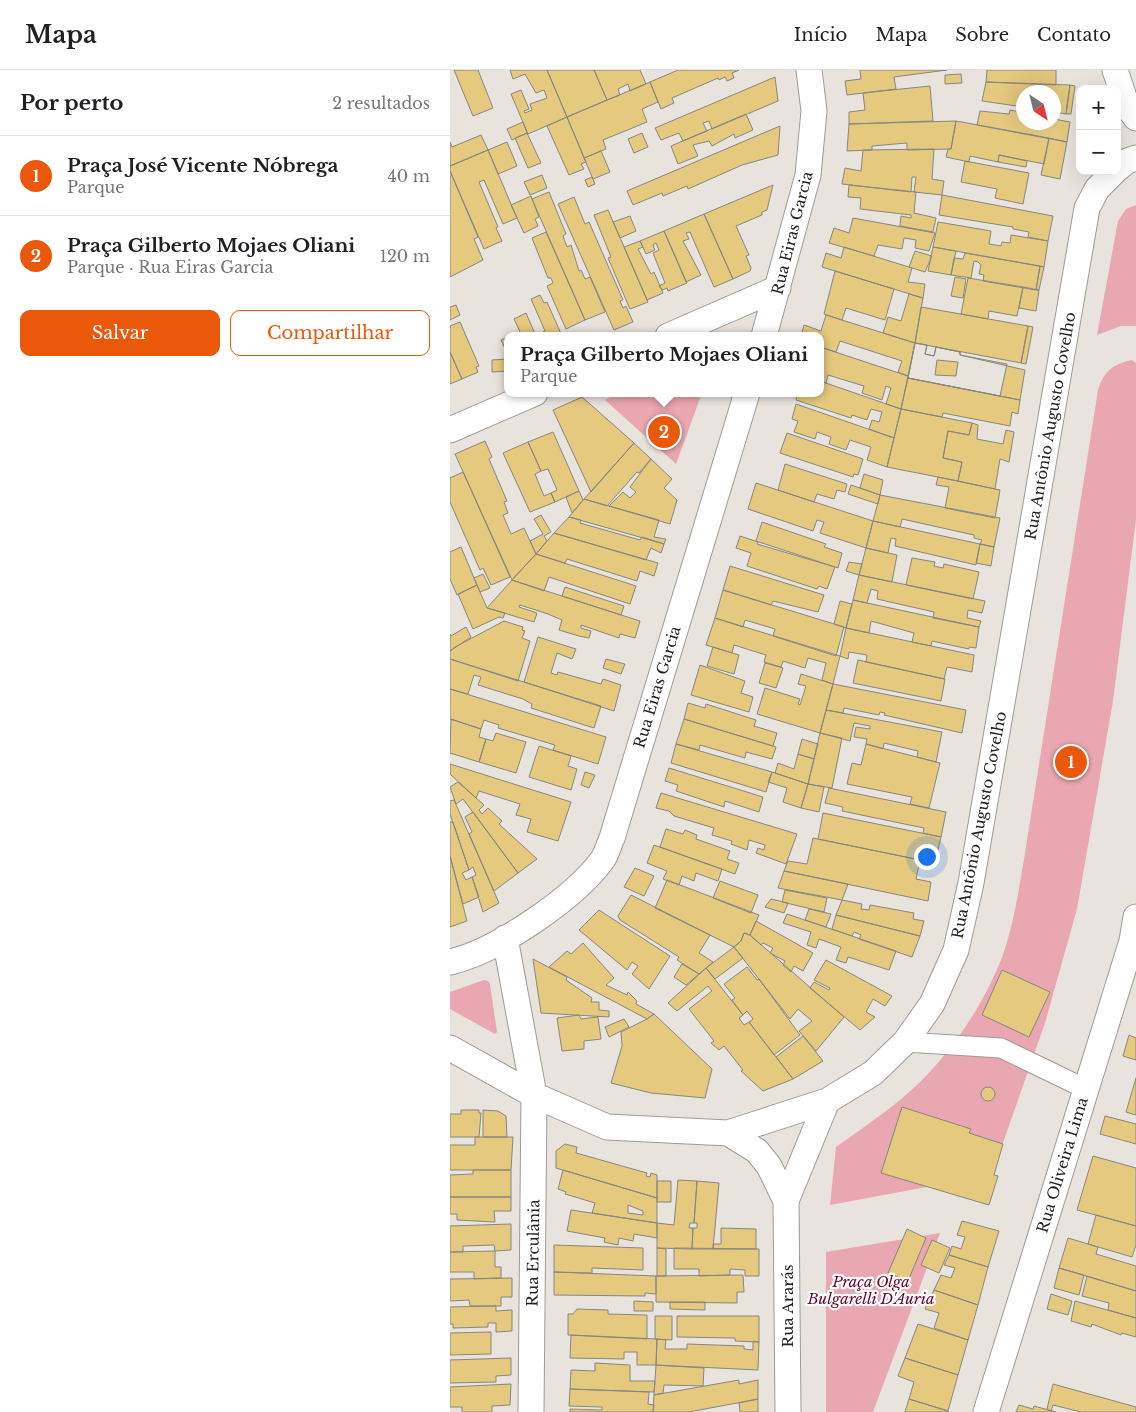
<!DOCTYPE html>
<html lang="pt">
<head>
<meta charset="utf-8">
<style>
  :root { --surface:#fff; --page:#f6f6f6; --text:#202124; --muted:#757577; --line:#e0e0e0; --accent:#ea580c }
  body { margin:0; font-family:"Libre Baskerville",serif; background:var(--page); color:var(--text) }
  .controls { position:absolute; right:15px; top:15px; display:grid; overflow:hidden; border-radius:10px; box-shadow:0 5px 20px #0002 }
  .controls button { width:45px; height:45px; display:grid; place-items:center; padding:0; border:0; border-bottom:1px solid var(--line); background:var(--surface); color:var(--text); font:25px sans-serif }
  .compass { position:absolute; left:566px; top:15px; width:45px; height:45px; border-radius:50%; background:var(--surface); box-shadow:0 5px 20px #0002; rotate:145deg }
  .you { position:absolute; left:476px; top:786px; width:18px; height:18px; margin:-12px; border:4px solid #fff; border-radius:50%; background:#1a73e8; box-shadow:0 0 0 8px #1a73e833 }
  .badge { display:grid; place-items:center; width:32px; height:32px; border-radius:50%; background:var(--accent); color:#fff; font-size:16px; font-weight:700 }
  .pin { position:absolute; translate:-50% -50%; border:2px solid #fff; box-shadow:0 1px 5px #0006 }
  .popup { position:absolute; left:54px; top:262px; width:320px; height:65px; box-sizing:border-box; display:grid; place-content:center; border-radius:10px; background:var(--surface); filter:drop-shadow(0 1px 4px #0005); font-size:16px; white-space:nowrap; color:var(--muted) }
  .popup b { font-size:19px; color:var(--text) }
  .popup::after { content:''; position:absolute; left:50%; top:100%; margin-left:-10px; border:10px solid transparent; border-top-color:var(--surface) }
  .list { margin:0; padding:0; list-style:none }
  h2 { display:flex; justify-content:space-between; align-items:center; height:65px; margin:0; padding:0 20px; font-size:21px }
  h2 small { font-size:16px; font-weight:400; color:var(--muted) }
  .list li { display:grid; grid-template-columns:32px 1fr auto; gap:15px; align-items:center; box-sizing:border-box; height:80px; padding:0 20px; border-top:1px solid var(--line) }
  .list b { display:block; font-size:19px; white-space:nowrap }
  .list p { margin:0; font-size:16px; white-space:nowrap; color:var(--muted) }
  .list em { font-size:16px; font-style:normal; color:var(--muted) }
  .actions { display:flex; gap:10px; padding:15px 20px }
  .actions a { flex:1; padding:11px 0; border:1px solid var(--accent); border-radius:10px; text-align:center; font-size:18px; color:var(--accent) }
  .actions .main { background:var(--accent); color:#fff }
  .map { position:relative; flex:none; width:686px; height:1342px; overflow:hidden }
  header { display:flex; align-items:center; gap:30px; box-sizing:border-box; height:70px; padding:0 25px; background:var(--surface); border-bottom:1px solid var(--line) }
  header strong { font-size:24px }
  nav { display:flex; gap:28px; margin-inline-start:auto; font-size:18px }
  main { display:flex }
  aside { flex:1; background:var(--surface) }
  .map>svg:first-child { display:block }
  .green { fill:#e9a7b1 }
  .building { fill:#e4c97e; stroke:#88867f; fill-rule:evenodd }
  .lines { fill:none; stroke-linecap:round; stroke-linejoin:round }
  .pedestrian-casing { stroke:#a09a95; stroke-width:21 }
  .minor-casing { stroke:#a09a95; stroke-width:27 }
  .pedestrian { stroke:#fff; stroke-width:19 }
  .minor { stroke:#fff; stroke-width:25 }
  .labels { text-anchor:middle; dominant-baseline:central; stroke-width:4.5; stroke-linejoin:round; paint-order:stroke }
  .street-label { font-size:15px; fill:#242120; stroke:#fff }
  .park-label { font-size:15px; font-style:italic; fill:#670328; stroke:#fff }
</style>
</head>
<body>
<header>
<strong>Mapa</strong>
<nav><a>Início</a><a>Mapa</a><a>Sobre</a><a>Contato</a></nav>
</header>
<main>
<aside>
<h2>Por perto<small>2 resultados</small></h2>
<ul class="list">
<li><span class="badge">1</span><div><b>Praça José Vicente Nóbrega</b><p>Parque</p></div><em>40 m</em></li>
<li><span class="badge">2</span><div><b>Praça Gilberto Mojaes Oliani</b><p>Parque · Rua Eiras Garcia</p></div><em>120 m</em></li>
</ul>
<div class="actions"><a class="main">Salvar</a><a>Compartilhar</a></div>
</aside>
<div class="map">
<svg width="686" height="1342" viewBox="0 0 686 1342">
  <rect width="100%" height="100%" fill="#e9e3dd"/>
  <path class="green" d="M 686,135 L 686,256 L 671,256 L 647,265 L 668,151 L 676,139 Z
    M 682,290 L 686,293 L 686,449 L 663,631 L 627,839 L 595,953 L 535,1124 L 493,1114 L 380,1135 L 386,1077 C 407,1062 429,1047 450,1030 C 494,994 530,942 551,890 C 564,856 569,818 575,783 L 648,320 C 654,301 663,294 682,290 Z
    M 169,323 L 252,323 L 226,394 L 155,330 Z
    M 34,910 L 38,911 L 40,914 L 47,962 L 45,964 L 0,939 L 0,922 Z
    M 490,1163 L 423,1342 L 376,1342 L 376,1182 Z"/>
  <path class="building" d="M 4,0 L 28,0 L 43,38 L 23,46 Z
    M 60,0 L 97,0 L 117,47 L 78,64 L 61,24 L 71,20 L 79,39 L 74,41 L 75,43 L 82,40 L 80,34 L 97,28 L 94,20 L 86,23 L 75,4 L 63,9 Z
    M 97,0 L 144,0 L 157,30 L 117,47 Z
    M 144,0 L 190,0 L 196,14 L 180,21 L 178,14 L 168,19 L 170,25 L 157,30 Z
    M 228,0 L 289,0 L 282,3 L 284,8 L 277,11 L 275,7 L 269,10 L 268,8 L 222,28 L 224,33 L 211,39 L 200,12 Z
    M 410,0 L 497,0 L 444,7 L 446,19 L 397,25 L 395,11 L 411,9 Z
    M 537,0 L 606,0 L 606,15 L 536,12 Z
    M 511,4 L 512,13 L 495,14 L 495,5 Z
    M 325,7 L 328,31 L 262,59 L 259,51 L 253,53 L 257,61 L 233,71 L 229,63 L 211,70 L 205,58 Z
    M 200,12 L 208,32 L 192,39 L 197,52 L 153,70 L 156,79 L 134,88 L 117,47 Z
    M 536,12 L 620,15 L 616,44 L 604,42 L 604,22 L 574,22 L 574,37 L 532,31 Z
    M 620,15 L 625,16 L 621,44 L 616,44 Z
    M 480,16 L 483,51 L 399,54 L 399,42 L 415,40 L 413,23 Z
    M 560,40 L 574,43 L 574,52 L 604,52 L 604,49 L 620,52 L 617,72 L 527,55 L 530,41 L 559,44 Z
    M 296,44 L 303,60 L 285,68 L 284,64 L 262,76 L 259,71 L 243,75 L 248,86 L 228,94 L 221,76 Z
    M 117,47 L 136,92 L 131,94 L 134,99 L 119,105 L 97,56 Z
    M 506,51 L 501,79 L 457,80 L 457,73 L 422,76 L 422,80 L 397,81 L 399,54 Z
    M 506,51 L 599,68 L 594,94 L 549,85 L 548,92 L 520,86 L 519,92 L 496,87 L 498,79 L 501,79 Z
    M 73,52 L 77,63 L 62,70 L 57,59 Z
    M 330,56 L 328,85 L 292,95 L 238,119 L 237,116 L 213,126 L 212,123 L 183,135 L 177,121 Z
    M 77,63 L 91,93 L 78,98 L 65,68 Z
    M 192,63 L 198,77 L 184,83 L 178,69 Z
    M 31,65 L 38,80 L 0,96 L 0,72 L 2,77 Z
    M 599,68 L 617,72 L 610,109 L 591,105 Z
    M 57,72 L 67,96 L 48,104 L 38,80 Z
    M 484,79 L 482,109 L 494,111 L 492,125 L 464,122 L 466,107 L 462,107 L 461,122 L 392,114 L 395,98 L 411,101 L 413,80 Z
    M 38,80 L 67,148 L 53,154 L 34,110 L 29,112 L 48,157 L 46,158 L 52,171 L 34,179 L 0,101 L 0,96 Z
    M 151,81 L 160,102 L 143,109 L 134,88 Z
    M 549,85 L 577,91 L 576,97 L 548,92 Z
    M 515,91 L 579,103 L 573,134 L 545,128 L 547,119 L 511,112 Z
    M 0,101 L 28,167 L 24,169 L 33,190 L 0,207 Z
    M 92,105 L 97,118 L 80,125 L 74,112 Z
    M 142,107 L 145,114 L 138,117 L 135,110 Z
    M 323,115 L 317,140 L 312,142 L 312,145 L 286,156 L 299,185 L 296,186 L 301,198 L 300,201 L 283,209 L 254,144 Z
    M 399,115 L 466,122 L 464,143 L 486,148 L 483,162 L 450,156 L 451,146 L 461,148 L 461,145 L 410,139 L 411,128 L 398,127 Z
    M 99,122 L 116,164 L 113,166 L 117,177 L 121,175 L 129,201 L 131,200 L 135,209 L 140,207 L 155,242 L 135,250 L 82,129 Z
    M 492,125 L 603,146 L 598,171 L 578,167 L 579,162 L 563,159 L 563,157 L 489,145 Z
    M 81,126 L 89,147 L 85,149 L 88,156 L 74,163 L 61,135 Z
    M 124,127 L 135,154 L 139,152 L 173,230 L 170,231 L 173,238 L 176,236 L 183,252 L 164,260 L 108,134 Z
    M 158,140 L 198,232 L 180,239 L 158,188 L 161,187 L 144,145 Z
    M 254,144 L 283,209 L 264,217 L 240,162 L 236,163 L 239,169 L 233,171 L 251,205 L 236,212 L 214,161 Z
    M 180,146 L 186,161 L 170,168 L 163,152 Z
    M 403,148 L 485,163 L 479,181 L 465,178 L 466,170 L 454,168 L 452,179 L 428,175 L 424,186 L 379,173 L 384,158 L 399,163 Z
    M 488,152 L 541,161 L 539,174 L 551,176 L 552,172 L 560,173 L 561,165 L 598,171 L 594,197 L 483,177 Z
    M 214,161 L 237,213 L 218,221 L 217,218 L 212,220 L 209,216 L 215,213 L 203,183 L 209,180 L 206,173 L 203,175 L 205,180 L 196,184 L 190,171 Z
    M 96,162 L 135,250 L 116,259 L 97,216 L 103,213 L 101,208 L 98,208 L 82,168 Z
    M 190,171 L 193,177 L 188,179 L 201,204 L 204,202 L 213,223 L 197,230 L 174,177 Z
    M 394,177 L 462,198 L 458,212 L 475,214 L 473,228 L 372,197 L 376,183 L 391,188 Z
    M 483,177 L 506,181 L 501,205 L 478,201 Z
    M 465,181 L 482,186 L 475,202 L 459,197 Z
    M 515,183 L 590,196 L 586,220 L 533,211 L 534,205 L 529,204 L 531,195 L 528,192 L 524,191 L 521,208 L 501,205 L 504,188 L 513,189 Z
    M 590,196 L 594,197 L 589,220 L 586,220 Z
    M 385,201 L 444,219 L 435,250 L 396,238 L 392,250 L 374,244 Z
    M 505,207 L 516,209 L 513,228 L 501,226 Z
    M 518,208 L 573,217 L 567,246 L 539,241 L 538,249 L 511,244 Z
    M 573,217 L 589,220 L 586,241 L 569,238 Z
    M 459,224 L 473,228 L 465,273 L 433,263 L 438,247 L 451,251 Z
    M 90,225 L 94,233 L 97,232 L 112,266 L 95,266 L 93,262 L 95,261 L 81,229 Z
    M 6,235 L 10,245 L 0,250 L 0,237 Z
    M 471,237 L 578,256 L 571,293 L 465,273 Z
    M 76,243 L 86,266 L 72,266 L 64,249 Z
    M 376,245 L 465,273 L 458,306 L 448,302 L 452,291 L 390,271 L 386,282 L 370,277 L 370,266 L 351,266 L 354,255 L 371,261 Z
    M 10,252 L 29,296 L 26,297 L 28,302 L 12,309 L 0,282 L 0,256 Z
    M 578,256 L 583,257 L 576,294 L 571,293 Z
    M 58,267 L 58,285 L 51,270 Z
    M 465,273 L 477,275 L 475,284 L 484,286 L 486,277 L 510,282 L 510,285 L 557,294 L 550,326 L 458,308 ZM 487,290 L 508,292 L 506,306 L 485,305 Z
    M 465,273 L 477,275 L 475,284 L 484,286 L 486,277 L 510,282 L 510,285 L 575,300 L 570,330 L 458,308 Z
    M 370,277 L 458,306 L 451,339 L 436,334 L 441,318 L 436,316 L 432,330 L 412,323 L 414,316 L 378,305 L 376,313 L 370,311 Z
    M 0,282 L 12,309 L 0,314 Z
    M 58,289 L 58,301 L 42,302 L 42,290 Z
    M 458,308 L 570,330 L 568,344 L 562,342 L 560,356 L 493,343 L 492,347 L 451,339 Z
    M 370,311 L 451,339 L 444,368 L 419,359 L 422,350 L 429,352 L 432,342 L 421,339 L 417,350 L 402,345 L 401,348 L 346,330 L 347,325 L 341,323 L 370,323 Z
    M 132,327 L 184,373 L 141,422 L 103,340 Z
    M 346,334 L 444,368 L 437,397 L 417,390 L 421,377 L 400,370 L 396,380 L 379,374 L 381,367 L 367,362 L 365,369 L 344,362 L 348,351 L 342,349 Z
    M 451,339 L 522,353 L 519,365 L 498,361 L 493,388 L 512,392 L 508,411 L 437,397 Z
    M 522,353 L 528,355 L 527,369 L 553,374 L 556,360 L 564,362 L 559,392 L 550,389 L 545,419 L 508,411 L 512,392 L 493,388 L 498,361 L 519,365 Z
    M 103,362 L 129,421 L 105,432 L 101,423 L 107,420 L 98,399 L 91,401 L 78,372 Z
    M 337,363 L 413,389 L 408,405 L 404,404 L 403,407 L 330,383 Z
    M 35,371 L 42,387 L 39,389 L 57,431 L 54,432 L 58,443 L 53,445 L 61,464 L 74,458 L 86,484 L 62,510 L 5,384 Z
    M 78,372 L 91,401 L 85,404 L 94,426 L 101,423 L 105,432 L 80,442 L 53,383 Z
    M 184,373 L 201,389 L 189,403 L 187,402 L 157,436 L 134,429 Z
    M 201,389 L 222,409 L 214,418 L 227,430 L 220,454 L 159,436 L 173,422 L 180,428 L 186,422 L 180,417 Z
    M 335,394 L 397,414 L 395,422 L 387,420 L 384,429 L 367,424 L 364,432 L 328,420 Z
    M 13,402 L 60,507 L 41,515 L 33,498 L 30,500 L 0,432 L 0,408 Z
    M 414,404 L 433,410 L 430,425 L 410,418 Z
    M 488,407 L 550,420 L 545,448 L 495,438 L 499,417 L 486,415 Z
    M 306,413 L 423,451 L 416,478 L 370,463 L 374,452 L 367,450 L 363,461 L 298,439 Z
    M 401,415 L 430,425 L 428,434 L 398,424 Z
    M 129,421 L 133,430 L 122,443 L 116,427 Z
    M 430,425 L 550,448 L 544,477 L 530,474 L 532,470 L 524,468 L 524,465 L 452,449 L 450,457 L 423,451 Z
    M 134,429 L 209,450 L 204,467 L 216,469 L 214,474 L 119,447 Z
    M 91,445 L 101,462 L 94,466 L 97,471 L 86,484 L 80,471 L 93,464 L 84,449 Z
    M 119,447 L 131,450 L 130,453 L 190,470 L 192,467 L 214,474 L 211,483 L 201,478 L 196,490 L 104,463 Z
    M 423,451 L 530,474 L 526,495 L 445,476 L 446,469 L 441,468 L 438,483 L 416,478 Z
    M 312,452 L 376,474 L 374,477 L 392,483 L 388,498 L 306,471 Z
    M 104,463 L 208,493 L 204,506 L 190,501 L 187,511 L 117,489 L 115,493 L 86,484 Z
    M 290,466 L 308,472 L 307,474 L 385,497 L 377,519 L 369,516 L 367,519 L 297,496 L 301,483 L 286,478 Z
    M 530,474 L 544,477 L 541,496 L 526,493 Z
    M 11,477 L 27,515 L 7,525 L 0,509 L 0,482 Z
    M 416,478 L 447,485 L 442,512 L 409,505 Z
    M 86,484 L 186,516 L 180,534 L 99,507 L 94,521 L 62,510 Z
    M 462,488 L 485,492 L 484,496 L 493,498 L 494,494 L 529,502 L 523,529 L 456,515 Z
    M 399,492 L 412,494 L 409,505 L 396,501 Z
    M 280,496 L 374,525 L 368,542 L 323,531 L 321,535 L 273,520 Z
    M 33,504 L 40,518 L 30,522 L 24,508 Z
    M 409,505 L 535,531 L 532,543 L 518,540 L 517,548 L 531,551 L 529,557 L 483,548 L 484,542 L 427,529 L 428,521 L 421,519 L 417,533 L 403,530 Z
    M 62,510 L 190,551 L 185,568 L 170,564 L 169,568 L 131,555 L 131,558 L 141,561 L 139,568 L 129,566 L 109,560 L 112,550 L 98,544 L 70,535 L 69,537 L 87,543 L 84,552 L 37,538 Z
    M 27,515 L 37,538 L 55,543 L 53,548 L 49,547 L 23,559 L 8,524 Z
    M 115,517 L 174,536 L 171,545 L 112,526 Z
    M 273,520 L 394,557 L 386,586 L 323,566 L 325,559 L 295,550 L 293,557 L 265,548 Z
    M 403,530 L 529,557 L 526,578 L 519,577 L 519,579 L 482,571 L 481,576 L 462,572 L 464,563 L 421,551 L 419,563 L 396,558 Z
    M 390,531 L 402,534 L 396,558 L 384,554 Z
    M 265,548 L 390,586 L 383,614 L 372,610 L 376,593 L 358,588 L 355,598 L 333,591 L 331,597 L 314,592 L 316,585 L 284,575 L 282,583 L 256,575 Z
    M 54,551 L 73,557 L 72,560 L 75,561 L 72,568 L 80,571 L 68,611 L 0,589 L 0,581 L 5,577 Z
    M 16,557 L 21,567 L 0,581 L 0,564 L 1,566 Z
    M 396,558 L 524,585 L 522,602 L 497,597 L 494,609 L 416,592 L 417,585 L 399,582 L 398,589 L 390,586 Z
    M 88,567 L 126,579 L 122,589 L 107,583 L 101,603 L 107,605 L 108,602 L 151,614 L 153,609 L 171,615 L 164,641 L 74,612 Z
    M 263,577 L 289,585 L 284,604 L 257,596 Z
    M 0,589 L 151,636 L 144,658 L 81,638 L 82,634 L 73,629 L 28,615 L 31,607 L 24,605 L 18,624 L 0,619 Z
    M 156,589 L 175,594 L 171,604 L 153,598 Z
    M 408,590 L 495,609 L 491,631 L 403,613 Z
    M 315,593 L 333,598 L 326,618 L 309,613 Z
    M 250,595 L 295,611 L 291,623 L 303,627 L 299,642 L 241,625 Z
    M 351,604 L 383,614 L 370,663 L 307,644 L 315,618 L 350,629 L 348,634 L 350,635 L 356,616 L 348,614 Z
    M 383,614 L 516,640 L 512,663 L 434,645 L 435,643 L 430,642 L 429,645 L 394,638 L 393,643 L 376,640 Z
    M 0,619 L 156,667 L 148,694 L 103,680 L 105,675 L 48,658 L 49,655 L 34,650 L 31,659 L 0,649 Z
    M 238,633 L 255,638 L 256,634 L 306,650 L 304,656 L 327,663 L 323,676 L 234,649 Z
    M 376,640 L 492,662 L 486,692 L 467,687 L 468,681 L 434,673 L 433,679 L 416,674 L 417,669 L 404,667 L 406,657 L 420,659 L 420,656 L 404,653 L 400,671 L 370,663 Z
    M 1,649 L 31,659 L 29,667 L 36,669 L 29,692 L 0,683 Z
    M 234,649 L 326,677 L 322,689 L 296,682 L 295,688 L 250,675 L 249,680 L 226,674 Z
    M 46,663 L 76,672 L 66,703 L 29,692 L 36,669 L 43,671 Z
    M 370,663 L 392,668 L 382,718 L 358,714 Z
    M 352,669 L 368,674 L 364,689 L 348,684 Z
    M 226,674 L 322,702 L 316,722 L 221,693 Z
    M 416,674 L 490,693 L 479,738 L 460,734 L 462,727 L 397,714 L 402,693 L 411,695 Z
    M 89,676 L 121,686 L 118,696 L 127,699 L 121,720 L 79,707 Z
    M 348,684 L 364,689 L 358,714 L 325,703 L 328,693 L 344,699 Z
    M 0,694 L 121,732 L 108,771 L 77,762 L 81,749 L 66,745 L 70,734 L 29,721 L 26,728 L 0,704 Z
    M 219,698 L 313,727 L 309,742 L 275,731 L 274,737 L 226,721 L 228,715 L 215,711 Z
    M 135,702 L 145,705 L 139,718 L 131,715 Z
    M 322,702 L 358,714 L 351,738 L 333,732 L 337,718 L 318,712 Z
    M 8,712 L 34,735 L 29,740 L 32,744 L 38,738 L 52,751 L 49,754 L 87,789 L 68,803 L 13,729 L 6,734 L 0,717 Z
    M 358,714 L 374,717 L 369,742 L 351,738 Z
    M 379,718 L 496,742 L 491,767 L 473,763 L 474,758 L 392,741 L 393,737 L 375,733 Z
    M 211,723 L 347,764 L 336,794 L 306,783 L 308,778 L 314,780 L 315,775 L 299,770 L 297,780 L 281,774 L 282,771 L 262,765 L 264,758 L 224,746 L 219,741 L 206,738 Z
    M 4,730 L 49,833 L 33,842 L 22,807 L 26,805 L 23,797 L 19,800 L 0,744 L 0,731 Z
    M 23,742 L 68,803 L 44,821 L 19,764 L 22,762 L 15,747 Z
    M 373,743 L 491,767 L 485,793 L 368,769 Z
    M 0,752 L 3,752 L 19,800 L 12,803 L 16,810 L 22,807 L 29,827 L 13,834 L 0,786 Z
    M 216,759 L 233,764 L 235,760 L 247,765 L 246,769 L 280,781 L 277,789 L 289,793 L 285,804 L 210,777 Z
    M 363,768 L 470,790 L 466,809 L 481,812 L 478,831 L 334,801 L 338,791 L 357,794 Z
    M 204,775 L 272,799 L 268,811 L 246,803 L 244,811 L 232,806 L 229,815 L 213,809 L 217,801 L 197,793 Z
    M 0,786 L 17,851 L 0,857 Z
    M 185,798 L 204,806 L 194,826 L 174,817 Z
    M 334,801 L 398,814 L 392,830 L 328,818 Z
    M 217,810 L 309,845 L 300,865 L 294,863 L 291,871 L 284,877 L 205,838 Z
    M 270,811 L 308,825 L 301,843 L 263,828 Z
    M 335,820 L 377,828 L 374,842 L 332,832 Z
    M 181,825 L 260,865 L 249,883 L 263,892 L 249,904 L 227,890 L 229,887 L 170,850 L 168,846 Z
    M 321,829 L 338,833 L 334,843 L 315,837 Z
    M 392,830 L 412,834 L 411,839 L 419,840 L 420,835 L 464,843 L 463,849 L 474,851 L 470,866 L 386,845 Z
    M 359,839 L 381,844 L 376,857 L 355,850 Z
    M 149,840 L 220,886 L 199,919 L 182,904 L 188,896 L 182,892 L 177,900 L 129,860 Z
    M 337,844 L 446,881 L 439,900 L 398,887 L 396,893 L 386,890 L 391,877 L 369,869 L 366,878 L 357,875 L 361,862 L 333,853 Z
    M 386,845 L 470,866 L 462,887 L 409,869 L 411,865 L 404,862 L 402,866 L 382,859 Z
    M 306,851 L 363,883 L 353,901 L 344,896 L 341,902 L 333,895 L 335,891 L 320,883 L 323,878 L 313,873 L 311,875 L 300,865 Z
    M 294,863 L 300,865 L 394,947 L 366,981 L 349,961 L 362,951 L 348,939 L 340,949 L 284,877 L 291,871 Z
    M 133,873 L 164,908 L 156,915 L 177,925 L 178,922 L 187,931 L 186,934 L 204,944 L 197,949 L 99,897 L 117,881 L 121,884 Z
    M 284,877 L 293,888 L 265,909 L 256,898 Z
    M 83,889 L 117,907 L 116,910 L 142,928 L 141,932 L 149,932 L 149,940 L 159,941 L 159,947 L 91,943 Z
    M 376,890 L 442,926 L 435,936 L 423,929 L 416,942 L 425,947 L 410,960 L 360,918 L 364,912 L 379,920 L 380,918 L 364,910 Z
    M 232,894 L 249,904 L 236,915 L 224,907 Z
    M 297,897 L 307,910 L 309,909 L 350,965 L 324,985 L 299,952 L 303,949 L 297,941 L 293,945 L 282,930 L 285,928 L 274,914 Z
    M 256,898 L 293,945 L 289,948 L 294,955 L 299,952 L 343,1009 L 313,1021 L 291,1001 L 293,1000 L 274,976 L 269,980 L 261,973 L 264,971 L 239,939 L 262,921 L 258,916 L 227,941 L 218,933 Z
    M 552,900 L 600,922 L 579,967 L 532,945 Z
    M 204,944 L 262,999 L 255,1028 L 201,1023 L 161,1013 L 172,976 L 171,962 L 197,949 Z
    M 129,945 L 131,949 L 148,947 L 151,969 L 134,971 L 134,979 L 112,981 L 107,948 Z
    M 174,949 L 179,957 L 159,967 L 155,957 Z
    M 679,965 L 686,968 L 686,990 L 673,986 Z
    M 353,966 L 373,991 L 343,1009 L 326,987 Z
    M 686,1008 L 686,1045 L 676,1042 Z
    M531 1024a7 7 0 1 1 14 0a7 7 0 1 1-14 0Z
    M 452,1037 L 521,1059 L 519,1063 L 553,1074 L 544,1105 L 548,1106 L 539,1135 L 431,1103 Z
    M 11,1040 L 29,1040 L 29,1043 L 31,1043 L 29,1067 L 0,1067 L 0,1044 L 11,1044 Z
    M 33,1040 L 48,1041 L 56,1046 L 57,1067 L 33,1067 Z
    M 655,1046 L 686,1054 L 686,1074 L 650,1064 Z
    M 25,1067 L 63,1067 L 61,1100 L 0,1100 L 0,1075 L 25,1075 Z
    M 115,1074 L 127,1077 L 126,1083 L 197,1103 L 196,1106 L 200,1107 L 201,1103 L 207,1105 L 207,1128 L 106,1098 L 106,1081 Z
    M 643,1086 L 686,1098 L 686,1156 L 627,1140 Z
    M 23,1100 L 61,1100 L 61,1127 L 0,1127 L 0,1105 L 23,1104 Z
    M 113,1100 L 207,1128 L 207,1153 L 142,1143 L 145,1133 L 115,1124 L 116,1122 L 108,1119 ZM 178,1135 L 193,1141 L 193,1145 L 178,1143 Z
    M 228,1110 L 247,1111 L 244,1153 L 240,1153 L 239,1158 L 243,1158 L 242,1179 L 207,1178 L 207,1153 L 224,1155 Z
    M 207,1111 L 221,1111 L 221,1132 L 207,1132 Z
    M 247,1111 L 269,1113 L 263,1179 L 242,1179 L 243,1158 L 247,1158 L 247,1153 L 244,1153 Z
    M 0,1127 L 61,1127 L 61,1141 L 44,1141 L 45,1152 L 7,1150 L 7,1144 L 0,1144 Z
    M 121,1140 L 207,1153 L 207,1168 L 184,1164 L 183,1171 L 169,1168 L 168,1175 L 154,1172 L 155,1168 L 117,1161 Z
    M 646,1145 L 686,1156 L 686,1175 L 682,1187 L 638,1174 Z
    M 512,1151 L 549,1161 L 538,1197 L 499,1185 L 502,1176 L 511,1179 L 515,1167 L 507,1165 Z
    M 61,1154 L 61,1180 L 45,1181 L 44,1175 L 13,1176 L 13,1182 L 0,1182 L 0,1156 Z
    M 271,1158 L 306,1159 L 306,1179 L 263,1179 L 263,1174 L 271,1174 Z
    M 457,1159 L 476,1168 L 458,1211 L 438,1203 Z
    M 618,1168 L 648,1177 L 646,1184 L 686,1196 L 686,1221 L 609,1198 Z
    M 482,1170 L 500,1178 L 489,1203 L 471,1195 Z
    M 104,1175 L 193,1178 L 193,1200 L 142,1198 L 142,1203 L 104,1202 Z
    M 207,1178 L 216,1179 L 216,1206 L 207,1206 Z
    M 224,1178 L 309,1179 L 309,1206 L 295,1206 L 295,1200 L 280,1199 L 280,1205 L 249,1206 L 249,1199 L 224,1199 Z
    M 45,1181 L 45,1197 L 51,1197 L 51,1208 L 24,1209 L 24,1202 L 0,1202 L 0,1182 Z
    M 499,1185 L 538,1197 L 528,1235 L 484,1220 L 491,1205 L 501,1208 L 505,1198 L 494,1195 Z
    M 609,1198 L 634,1205 L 629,1225 L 604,1218 Z
    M 104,1202 L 206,1206 L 206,1224 L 195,1223 L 195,1226 L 104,1225 Z
    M 293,1205 L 294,1222 L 287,1222 L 287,1233 L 206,1232 L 206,1206 Z
    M 637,1206 L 686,1221 L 686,1248 L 658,1240 L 659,1233 L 632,1226 Z
    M 62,1208 L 62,1227 L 51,1227 L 51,1236 L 20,1236 L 19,1230 L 0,1231 L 0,1209 Z
    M 484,1220 L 528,1235 L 518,1270 L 484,1258 L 489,1243 L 475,1239 Z
    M 601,1224 L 622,1231 L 618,1245 L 597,1239 Z
    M 184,1231 L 203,1232 L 203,1241 L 184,1241 Z
    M 625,1231 L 686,1248 L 686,1267 L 672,1263 L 671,1265 L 642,1254 L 641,1257 L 621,1251 Z
    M 220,1232 L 255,1232 L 255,1240 L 220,1239 Z
    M 46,1236 L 46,1241 L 62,1240 L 62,1261 L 46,1262 L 46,1253 L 38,1253 L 38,1257 L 3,1258 L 3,1254 L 0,1254 L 0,1237 Z
    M 127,1239 L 158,1240 L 158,1244 L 197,1245 L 197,1269 L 118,1265 L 118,1244 L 123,1244 Z
    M 205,1246 L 222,1246 L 222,1270 L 205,1269 Z
    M 227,1246 L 309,1246 L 309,1272 L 285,1271 L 285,1268 L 227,1267 Z
    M 468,1254 L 518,1270 L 508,1305 L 455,1288 Z
    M 41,1262 L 41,1284 L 0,1285 L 0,1263 Z
    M 121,1265 L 207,1269 L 206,1295 L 187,1295 L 187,1282 L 174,1282 L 174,1289 L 120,1288 Z
    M 207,1269 L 216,1270 L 215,1279 L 237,1279 L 237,1274 L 294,1276 L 294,1279 L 303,1280 L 303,1271 L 309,1272 L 308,1300 L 206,1295 Z
    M 61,1288 L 61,1305 L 46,1306 L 46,1312 L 0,1313 L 0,1290 Z
    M 455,1288 L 508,1305 L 498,1341 L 459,1329 L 464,1312 L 448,1306 Z
    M 145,1293 L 180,1295 L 180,1311 L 205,1311 L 204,1322 L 120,1319 L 121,1300 L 145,1301 Z
    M 206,1295 L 254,1298 L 253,1316 L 214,1315 L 213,1323 L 204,1325 Z
    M 289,1310 L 289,1314 L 308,1310 L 308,1329 L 239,1342 L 203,1342 L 204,1325 Z
    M 61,1314 L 60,1335 L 42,1336 L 42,1342 L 12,1342 L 12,1337 L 0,1337 L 0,1317 Z
    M 603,1314 L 686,1337 L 686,1342 L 631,1342 L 603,1335 L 601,1341 L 597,1339 Z
    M 120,1319 L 199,1322 L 198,1334 L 204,1335 L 203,1342 L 120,1342 L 120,1339 L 152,1340 L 152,1337 L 119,1336 Z
    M 308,1329 L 308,1342 L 290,1342 L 289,1333 Z
    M 459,1329 L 498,1341 L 498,1342 L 455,1342 Z
    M 569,1335 L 583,1339 L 584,1336 L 606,1342 L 566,1342 Z"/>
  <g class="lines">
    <g class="pedestrian-casing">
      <path id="pedestrian" d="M 455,972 L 551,978 L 636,1019"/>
    </g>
    <g class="minor-casing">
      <path id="minor" d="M 665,0 L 677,36 L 686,48
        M 667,99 L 677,91 L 686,88
        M 218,266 L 328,218
        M 314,266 L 358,105 L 364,41 L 359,0
        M 0,360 L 85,323
        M 55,868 L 84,1025 L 81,1342
        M 0,892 C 47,881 125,828 153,789 C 157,783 159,774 162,768 L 297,323
        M 0,978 L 84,1025 L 157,1057 L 278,1063 L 377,1031 L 423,1003 L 455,972 L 482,934 L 506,880 L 521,813 L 637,138 L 647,119 L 665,101
        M 278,1063 L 307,1081 L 319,1096 L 336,1131
        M 338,1342 L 336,1131 L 377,1031
        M 536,1342 L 682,871 L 686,847"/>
    </g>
    <use href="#pedestrian" class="pedestrian"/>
    <use href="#minor" class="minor"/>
  </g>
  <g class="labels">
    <g class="street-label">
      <text transform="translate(342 163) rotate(-76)">Rua Eiras Garcia</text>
      <text transform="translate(600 356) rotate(-80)">Rua Antônio Augusto Covelho</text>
      <text transform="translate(207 617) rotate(-73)">Rua Eiras Garcia</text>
      <text transform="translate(529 755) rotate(-79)">Rua Antônio Augusto Covelho</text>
      <text transform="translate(612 1095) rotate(-73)">Rua Oliveira Lima</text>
      <text transform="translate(83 1183) rotate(-89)">Rua Erculânia</text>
      <text transform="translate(337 1236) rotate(-90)">Rua Ararás</text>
    </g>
    <g class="park-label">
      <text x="421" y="1211">Praça Olga<tspan x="421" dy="17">Bulgarelli D'Auria</tspan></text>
    </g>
  </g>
</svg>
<div class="controls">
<button>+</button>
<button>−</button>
</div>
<svg class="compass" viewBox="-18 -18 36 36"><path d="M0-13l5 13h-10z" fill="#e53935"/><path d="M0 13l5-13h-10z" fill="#757577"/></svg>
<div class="you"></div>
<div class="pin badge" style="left:621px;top:692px">1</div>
<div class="pin badge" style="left:214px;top:362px">2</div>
<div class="popup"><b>Praça Gilberto Mojaes Oliani</b>Parque</div>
</div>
</main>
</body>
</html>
